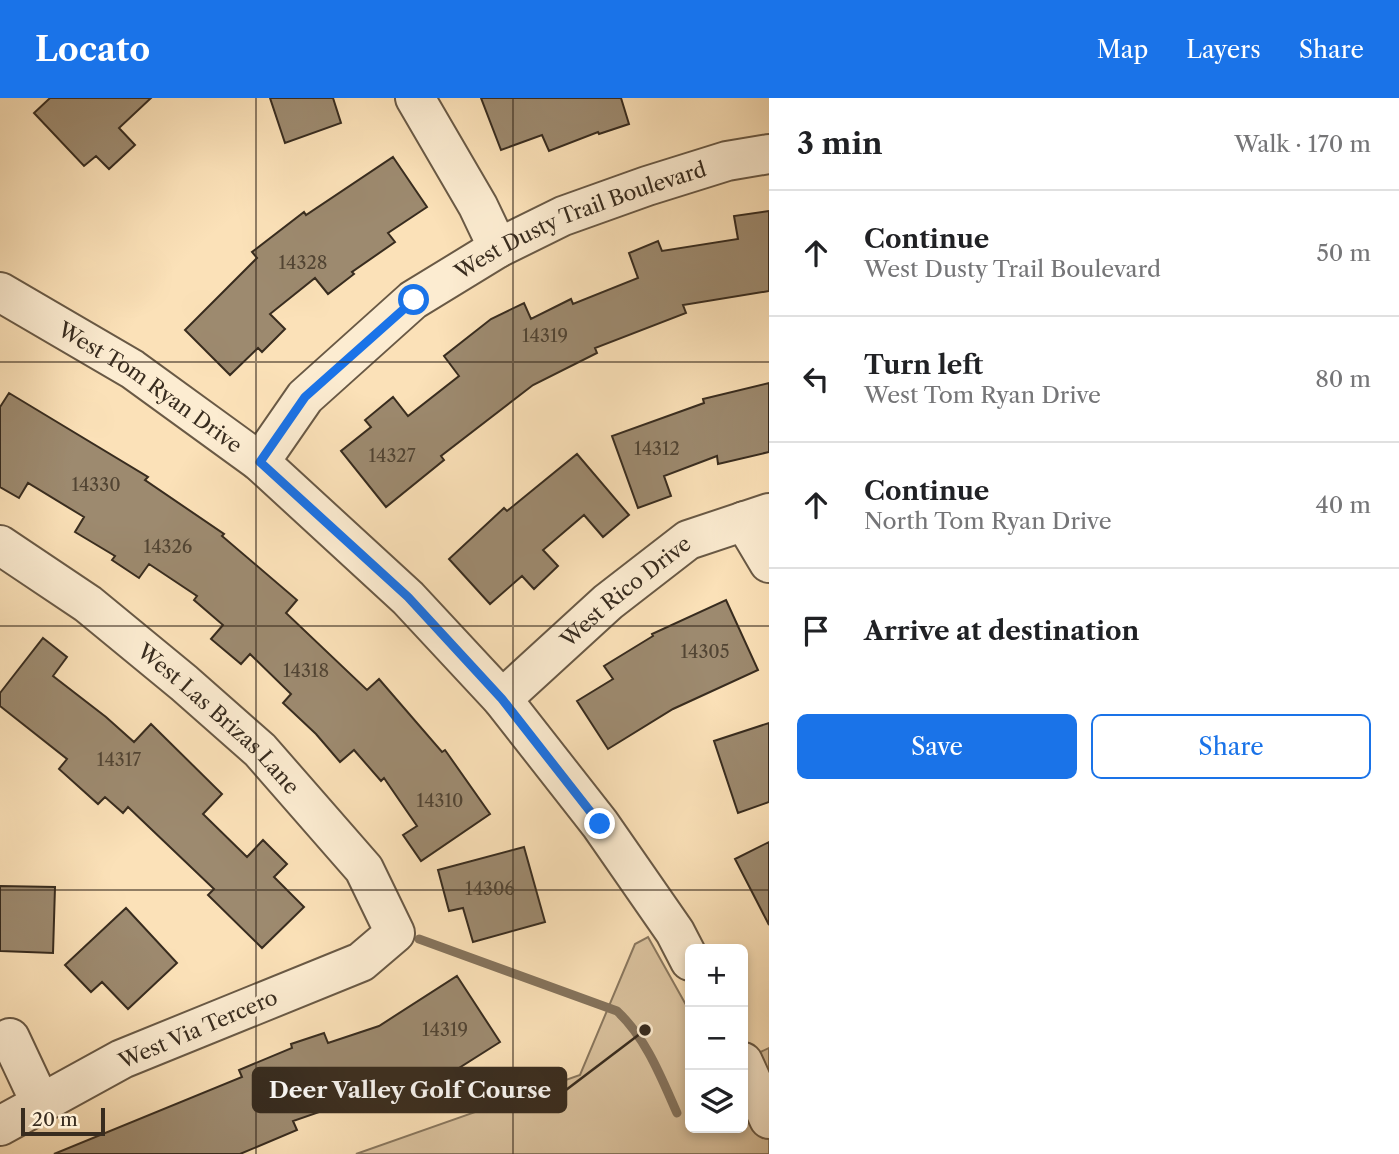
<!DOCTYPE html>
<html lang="en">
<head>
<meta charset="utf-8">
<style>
  :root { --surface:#fff; --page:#f6f6f6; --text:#202124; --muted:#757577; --line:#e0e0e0; --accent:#1a73e8 }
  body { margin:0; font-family:"Libre Caslon Text",serif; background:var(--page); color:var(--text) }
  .controls { position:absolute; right:21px; bottom:21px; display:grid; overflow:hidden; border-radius:10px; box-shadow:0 4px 10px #0003 }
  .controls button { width:63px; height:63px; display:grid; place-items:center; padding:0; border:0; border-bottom:2px solid var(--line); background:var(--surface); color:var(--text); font:35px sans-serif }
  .scale { position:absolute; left:21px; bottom:18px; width:84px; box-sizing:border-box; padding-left:7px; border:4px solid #382c1f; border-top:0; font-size:19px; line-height:24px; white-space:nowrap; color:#382c1f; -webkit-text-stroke:5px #fcecd1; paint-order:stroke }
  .stop { position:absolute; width:21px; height:21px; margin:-16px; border:5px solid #1a73e8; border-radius:50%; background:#fff }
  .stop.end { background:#1a73e8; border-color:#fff; box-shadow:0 2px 7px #0008 }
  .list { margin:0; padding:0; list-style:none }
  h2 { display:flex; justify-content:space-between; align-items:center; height:91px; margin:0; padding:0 28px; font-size:30px }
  h2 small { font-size:23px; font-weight:400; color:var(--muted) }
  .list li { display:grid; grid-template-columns:46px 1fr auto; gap:21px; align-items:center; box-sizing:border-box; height:126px; padding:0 28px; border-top:2px solid var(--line) }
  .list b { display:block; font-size:26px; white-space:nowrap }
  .list p { margin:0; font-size:23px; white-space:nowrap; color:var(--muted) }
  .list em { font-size:23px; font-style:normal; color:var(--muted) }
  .actions { display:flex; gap:14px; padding:21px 28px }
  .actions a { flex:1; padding:16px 0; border:2px solid var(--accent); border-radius:10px; text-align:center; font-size:24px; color:var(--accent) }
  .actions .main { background:var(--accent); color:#fff }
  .icon { flex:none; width:38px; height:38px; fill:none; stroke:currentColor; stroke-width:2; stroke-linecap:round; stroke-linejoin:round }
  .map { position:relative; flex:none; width:769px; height:1056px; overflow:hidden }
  header { display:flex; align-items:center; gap:42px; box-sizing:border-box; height:98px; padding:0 35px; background:var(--accent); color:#fff }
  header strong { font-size:33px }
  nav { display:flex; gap:38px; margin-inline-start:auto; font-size:24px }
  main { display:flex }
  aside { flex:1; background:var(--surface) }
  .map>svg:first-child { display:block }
  .green { fill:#dac29e; stroke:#89775e; stroke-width:2 }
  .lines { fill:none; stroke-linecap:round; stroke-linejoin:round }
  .stream { stroke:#85735c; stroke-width:9 }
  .building { fill:#9d8a6f; stroke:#382c1f; stroke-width:2 }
  .minor-casing { stroke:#695945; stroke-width:42 }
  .minor { stroke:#fcecd1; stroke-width:38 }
  .route { stroke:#1a73e8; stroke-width:9 }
  .grid { fill:none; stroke:#382c1f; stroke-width:2; stroke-opacity:0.55 }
  .labels { text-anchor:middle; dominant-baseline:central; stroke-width:7; stroke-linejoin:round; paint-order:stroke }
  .number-label { font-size:18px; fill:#514433 }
  .street-label { font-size:21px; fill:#382c1f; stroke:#fcecd1 }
  .leader { fill:none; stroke:#382c1f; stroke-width:2.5 }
  .callout-dot { fill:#382c1f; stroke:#fcecd1; stroke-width:2.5 }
  .callout { fill:#382c1f; stroke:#382c1f; stroke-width:2.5 }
  .callout-label { font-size:23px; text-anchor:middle; font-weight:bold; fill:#fff }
</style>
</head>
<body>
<header>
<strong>Locato</strong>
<nav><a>Map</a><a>Layers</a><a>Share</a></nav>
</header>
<main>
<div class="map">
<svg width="769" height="1056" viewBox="0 0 769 1056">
  <rect width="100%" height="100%" fill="#fbe1b8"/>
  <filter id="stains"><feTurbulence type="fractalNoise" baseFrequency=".00286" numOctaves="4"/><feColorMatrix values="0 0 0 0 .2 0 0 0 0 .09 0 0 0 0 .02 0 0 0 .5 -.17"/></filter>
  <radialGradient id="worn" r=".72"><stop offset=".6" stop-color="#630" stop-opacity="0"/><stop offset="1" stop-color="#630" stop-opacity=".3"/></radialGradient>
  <path class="green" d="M 648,839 L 690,914 L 690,1030 L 743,1030 L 743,962 L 769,950 L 769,1056 L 356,1056 L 580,977 L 635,846 Z"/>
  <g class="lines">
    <path class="stream" d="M 419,841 L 617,913 C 646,940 661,979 677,1015"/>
  </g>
  <path class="building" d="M 50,0 L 151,0 L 119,30 L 135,47 L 109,71 L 96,58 L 84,68 L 34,15 Z
    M 270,0 L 333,0 L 341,25 L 285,45 Z
    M 481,0 L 621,0 L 629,26 L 599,36 L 598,34 L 549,53 L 542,37 L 501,52 Z
    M 393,59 L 427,109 L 388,135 L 395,144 L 352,174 L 354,176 L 328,196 L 315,180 L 270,216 L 285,231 L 262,254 L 258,250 L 230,277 L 185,232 L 257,160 L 252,154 L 304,114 L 306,117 Z
    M 769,113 L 769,193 L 683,207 L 686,215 L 595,250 L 597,255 L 533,287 L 441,358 L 444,362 L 386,409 L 341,353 L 371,329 L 365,322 L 393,299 L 408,318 L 459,278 L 444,258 L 491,221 L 524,205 L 531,221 L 571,201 L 573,206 L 638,180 L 629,155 L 658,143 L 662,153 L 738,141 L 734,118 Z
    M 769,285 L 769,354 L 718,366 L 717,358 L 664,378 L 671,398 L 638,410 L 612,338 L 704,305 L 703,301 Z
    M 9,295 L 148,379 L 145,382 L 224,436 L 222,438 L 297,502 L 286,515 L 367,592 L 379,581 L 442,654 L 445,652 L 490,716 L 421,763 L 403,737 L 417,728 L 384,680 L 381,683 L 354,652 L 340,664 L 316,636 L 283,605 L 291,596 L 250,556 L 241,566 L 211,541 L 223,527 L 194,502 L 197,498 L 149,466 L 139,480 L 112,462 L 115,458 L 75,434 L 84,419 L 28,385 L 19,400 L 0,389 L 0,309 Z
    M 577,356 L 629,417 L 603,439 L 584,417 L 543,452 L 558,468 L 534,491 L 522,478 L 490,506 L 449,461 L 504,410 L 507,413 Z
    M 726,502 L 758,572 L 673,611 L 608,651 L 577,603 L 613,581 L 604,568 L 653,538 L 652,536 Z
    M 43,540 L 67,559 L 53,578 L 106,619 L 134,644 L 151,626 L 222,696 L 203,716 L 247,759 L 263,742 L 287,766 L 274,779 L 304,809 L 262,850 L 208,797 L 214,791 L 128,709 L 123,715 L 105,699 L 98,706 L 59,671 L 67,661 L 0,608 L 0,595 Z
    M 769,625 L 769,704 L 738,715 L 714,643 Z
    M 769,744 L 769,827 L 735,761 Z
    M 524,749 L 545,824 L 473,844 L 463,810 L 449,813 L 438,772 Z
    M 0,788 L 55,789 L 53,855 L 0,853 Z
    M 126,810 L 177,865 L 128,911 L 102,884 L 91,894 L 65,867 Z
    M 457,878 L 500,944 L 432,987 L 426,977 L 293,1023 L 297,1032 L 240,1056 L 54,1056 L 242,979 L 239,972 L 292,950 L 291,946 L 324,935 L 328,945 L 379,928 Z"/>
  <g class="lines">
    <g class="minor-casing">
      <g id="minor">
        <path d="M 415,0 L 478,108 L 498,150"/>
        <path id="s1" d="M 0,194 L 132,271 L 260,364 L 408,500 L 502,601 L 600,726 L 675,834 L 690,863"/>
        <path id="s2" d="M 260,364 L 305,299 L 413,202 L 498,150 L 563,118 L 647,88 L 727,63 L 769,56"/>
        <path d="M 744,423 L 769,465"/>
        <path id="s3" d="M 0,447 L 88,506 L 184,585 L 260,652 L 364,771 L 395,835 L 361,864 L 122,961 L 0,1028"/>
        <path id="s4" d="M 502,601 L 608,504 L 688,442 L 769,415"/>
        <path d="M 10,940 L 41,1006"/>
        <path d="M 743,964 L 769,1021"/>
      </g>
    </g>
    <use href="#minor" class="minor"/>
  </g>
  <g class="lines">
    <path class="route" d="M 414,202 L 305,299 L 260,364 L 408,499 L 502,601 L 600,726"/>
  </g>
  <path class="grid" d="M 256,0 L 256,1056M 513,0 L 513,1056M 0,264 L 769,264M 0,528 L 769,528M 0,792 L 769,792"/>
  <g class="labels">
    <g class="number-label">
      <text x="303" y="165">14328</text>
      <text x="545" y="238">14319</text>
      <text x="657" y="351">14312</text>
      <text x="392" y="358">14327</text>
      <text x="96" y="387">14330</text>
      <text x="168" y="449">14326</text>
      <text x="705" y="554">14305</text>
      <text x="306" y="573">14318</text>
      <text x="119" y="662">14317</text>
      <text x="440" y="703">14310</text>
      <text x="490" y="791">14306</text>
      <text x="445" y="932">14319</text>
    </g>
    <g class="street-label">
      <text stroke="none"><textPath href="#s2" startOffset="411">West Dusty Trail Boulevard</textPath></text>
      <text stroke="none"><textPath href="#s1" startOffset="178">West Tom Ryan Drive</textPath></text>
      <text stroke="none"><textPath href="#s4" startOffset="164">West Rico Drive</textPath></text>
      <text stroke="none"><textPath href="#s3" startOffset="280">West Las Brizas Lane</textPath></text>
      <text transform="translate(198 931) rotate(-23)">West Via Tercero</text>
    </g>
  </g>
  <path class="leader" d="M645 932L566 992"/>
  <circle class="callout-dot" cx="645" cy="932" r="7"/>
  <rect class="callout" x="253" y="970" width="313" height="44" rx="7"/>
  <g class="callout-label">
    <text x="410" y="1000">Deer Valley Golf Course</text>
  </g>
  <rect width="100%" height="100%" filter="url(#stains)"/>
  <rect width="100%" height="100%" fill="url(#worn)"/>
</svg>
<div class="controls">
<button>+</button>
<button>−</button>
<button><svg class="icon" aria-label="layers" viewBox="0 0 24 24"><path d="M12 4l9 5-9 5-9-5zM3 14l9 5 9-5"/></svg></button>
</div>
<div class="scale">20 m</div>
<div class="stop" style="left:414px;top:202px"></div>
<div class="stop end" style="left:600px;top:726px"></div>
</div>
<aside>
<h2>3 min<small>Walk · 170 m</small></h2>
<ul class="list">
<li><svg class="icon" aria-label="ahead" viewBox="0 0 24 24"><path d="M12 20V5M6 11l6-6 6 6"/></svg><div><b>Continue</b><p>West Dusty Trail Boulevard</p></div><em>50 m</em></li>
<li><svg class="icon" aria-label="left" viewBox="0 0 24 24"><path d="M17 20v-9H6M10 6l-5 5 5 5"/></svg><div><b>Turn left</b><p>West Tom Ryan Drive</p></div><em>80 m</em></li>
<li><svg class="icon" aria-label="ahead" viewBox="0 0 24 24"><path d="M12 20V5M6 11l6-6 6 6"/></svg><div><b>Continue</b><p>North Tom Ryan Drive</p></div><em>40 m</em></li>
<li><svg class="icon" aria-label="arrive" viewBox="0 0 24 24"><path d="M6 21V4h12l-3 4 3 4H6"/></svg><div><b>Arrive at destination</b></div></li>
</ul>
<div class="actions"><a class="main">Save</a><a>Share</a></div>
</aside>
</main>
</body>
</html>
